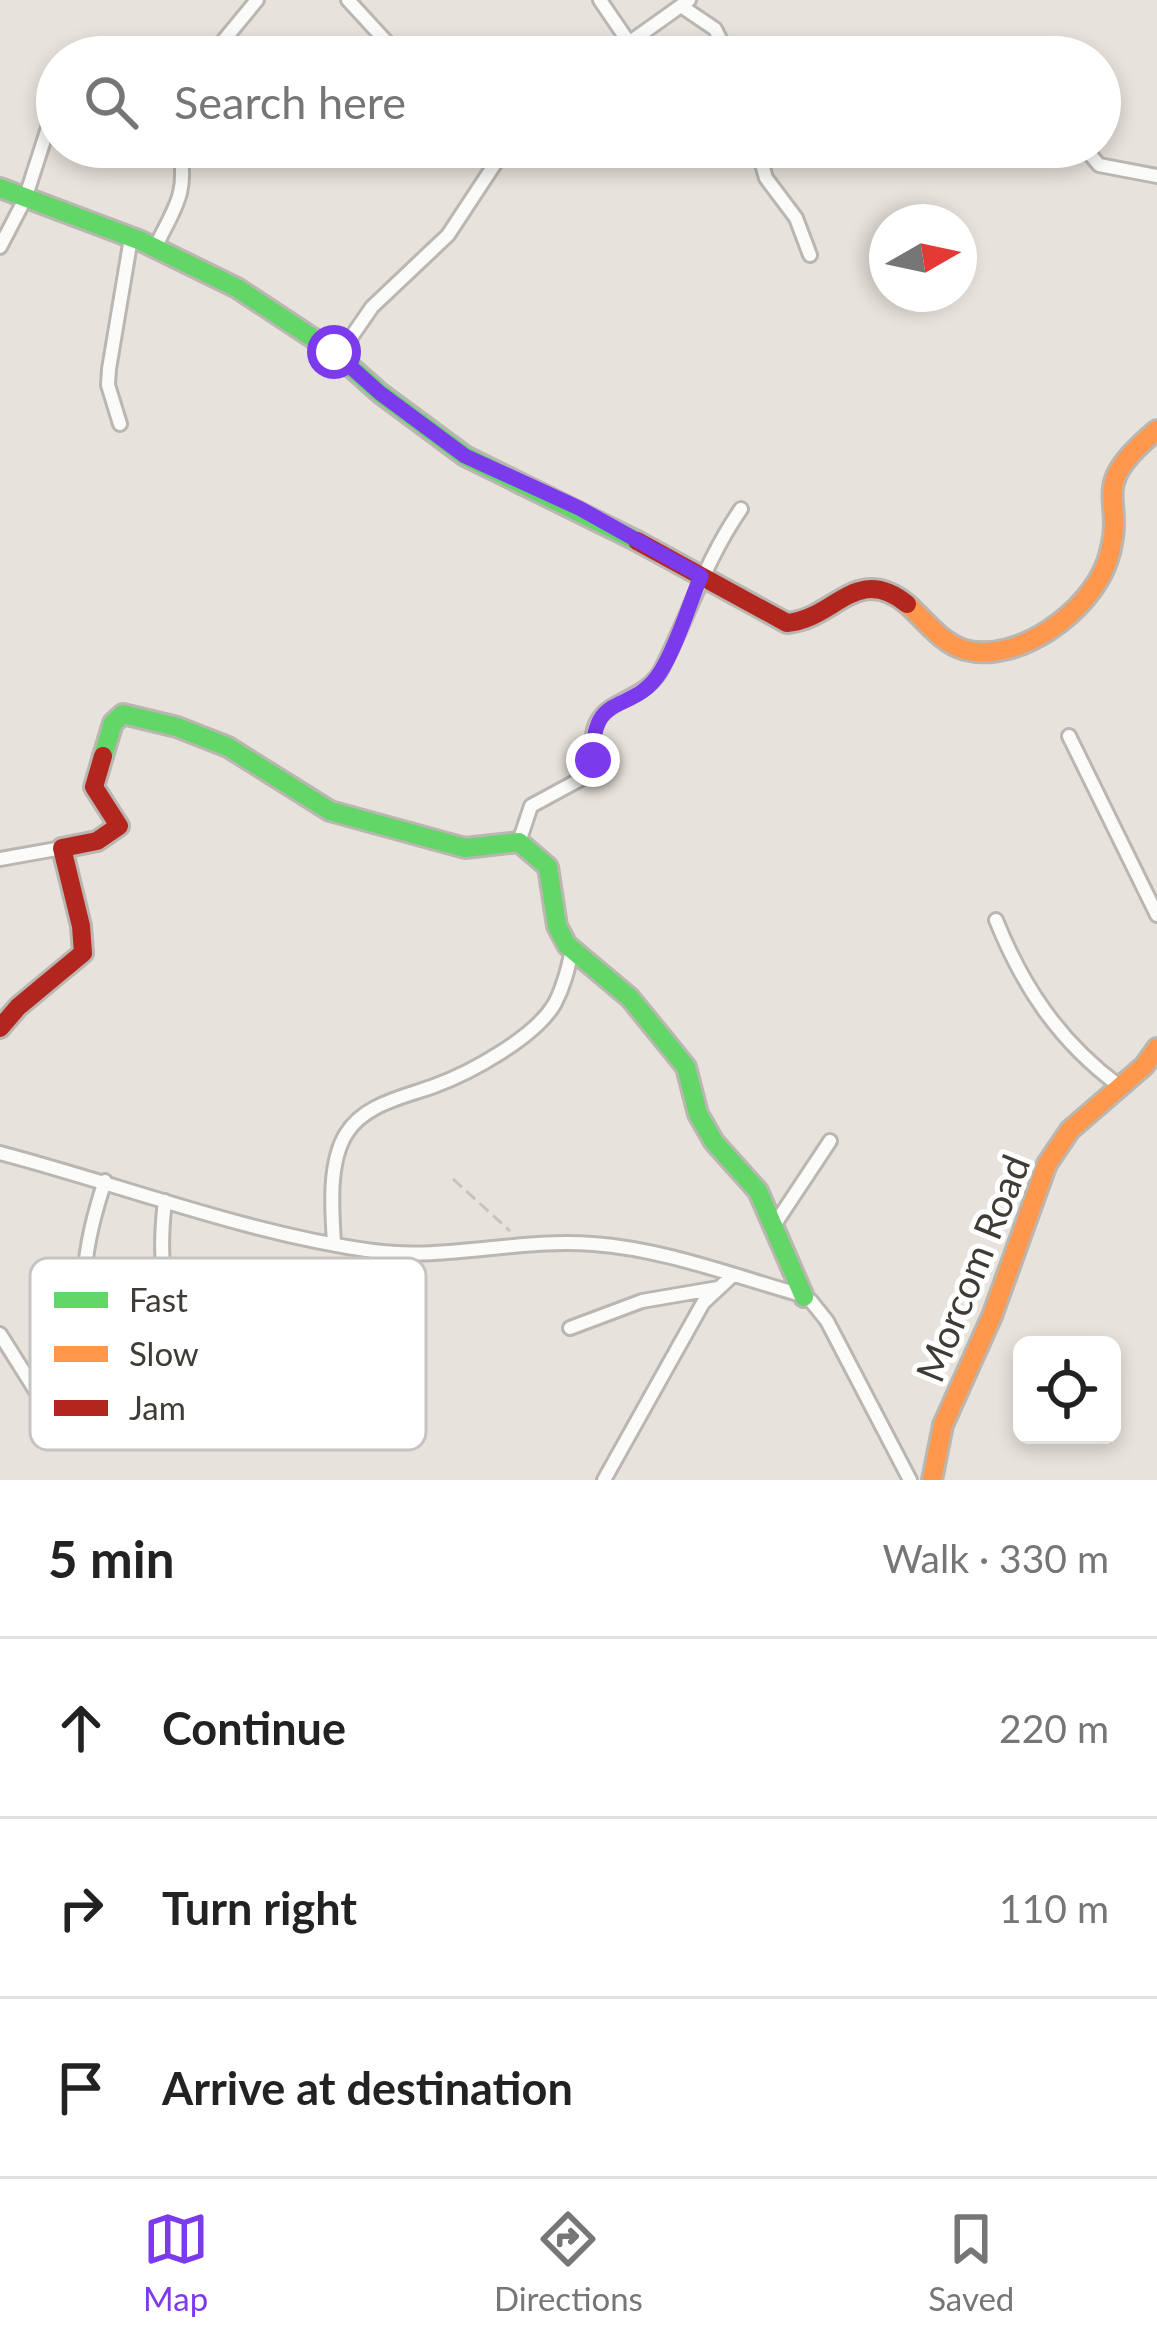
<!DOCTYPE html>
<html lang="en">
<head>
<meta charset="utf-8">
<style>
  :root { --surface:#fff; --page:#f2f2f2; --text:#222; --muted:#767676; --line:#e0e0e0; --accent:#7c3aed }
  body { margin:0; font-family:Lato,sans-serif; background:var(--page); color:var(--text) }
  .controls { position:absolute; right:36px; bottom:36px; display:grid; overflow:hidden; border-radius:18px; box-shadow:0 6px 18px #0003 }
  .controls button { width:108px; height:108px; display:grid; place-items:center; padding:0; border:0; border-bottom:3px solid var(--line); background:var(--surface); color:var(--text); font:60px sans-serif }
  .compass { position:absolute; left:869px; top:204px; width:108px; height:108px; border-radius:50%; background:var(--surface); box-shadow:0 6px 18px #0003; rotate:81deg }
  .stop { position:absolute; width:36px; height:36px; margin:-27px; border:9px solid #7c3aed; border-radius:50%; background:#fff }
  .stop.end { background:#7c3aed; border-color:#fff; box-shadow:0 3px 12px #0008 }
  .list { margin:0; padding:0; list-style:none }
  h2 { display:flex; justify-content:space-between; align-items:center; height:156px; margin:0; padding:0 48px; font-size:51px }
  h2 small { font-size:39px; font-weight:400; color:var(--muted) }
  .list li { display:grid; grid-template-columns:78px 1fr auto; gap:36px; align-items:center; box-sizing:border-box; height:180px; padding:0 48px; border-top:3px solid var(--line) }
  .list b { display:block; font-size:45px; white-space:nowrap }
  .list em { font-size:39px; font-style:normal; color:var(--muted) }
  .icon { flex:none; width:66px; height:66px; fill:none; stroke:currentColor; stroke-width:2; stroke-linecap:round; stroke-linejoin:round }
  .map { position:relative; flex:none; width:1157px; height:1480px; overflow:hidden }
  .search { position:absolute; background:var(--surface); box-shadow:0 6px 18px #0003; left:36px; right:36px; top:36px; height:132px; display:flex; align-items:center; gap:30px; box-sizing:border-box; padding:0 42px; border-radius:66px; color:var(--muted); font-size:45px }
  .sheet { height:696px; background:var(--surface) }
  nav { display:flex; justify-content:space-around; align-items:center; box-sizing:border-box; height:168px; border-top:3px solid var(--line); background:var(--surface); font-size:33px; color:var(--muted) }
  nav a { display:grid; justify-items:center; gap:6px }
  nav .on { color:var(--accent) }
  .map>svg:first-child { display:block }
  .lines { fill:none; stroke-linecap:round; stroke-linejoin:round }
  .street-casing { stroke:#bab6b1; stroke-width:18 }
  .fast-casing { stroke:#bab6b1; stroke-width:24 }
  .slow-casing { stroke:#bab6b1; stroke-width:24 }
  .jam-casing { stroke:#bab6b1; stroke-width:24 }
  .path { stroke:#c5c4c2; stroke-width:3; stroke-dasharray:12 6; stroke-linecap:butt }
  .street { stroke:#fbfbfa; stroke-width:12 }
  .fast { stroke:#63d668; stroke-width:18 }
  .slow { stroke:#ff974d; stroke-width:18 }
  .jam { stroke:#b3261e; stroke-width:18 }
  .route { stroke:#7c3aed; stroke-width:15 }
  .labels { text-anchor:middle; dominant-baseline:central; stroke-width:10; stroke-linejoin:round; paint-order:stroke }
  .street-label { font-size:39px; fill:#3f3b35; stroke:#fff }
  .key { fill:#fff; stroke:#c5c4c2; stroke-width:3 }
  .key-label { font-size:33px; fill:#3f3b35 }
</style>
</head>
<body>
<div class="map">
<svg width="1157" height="1480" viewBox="0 0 1157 1480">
  <rect width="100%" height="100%" fill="#e7e2db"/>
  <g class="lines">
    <g class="street-casing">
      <path id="street" d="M 348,0 L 395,51 L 406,57
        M 600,0 L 630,44
        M 681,6 L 715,29 L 729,57
        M 210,57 L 257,0
        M 609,57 L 689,0
        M 757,147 L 766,178 L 796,218 L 810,255
        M 1084,147 L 1099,165 L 1157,176
        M 0,247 L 25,199 L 57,100
        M 155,248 C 174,208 189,194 179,147
        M 334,352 L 352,336 L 372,307 L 448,235 L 506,147
        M 120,424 L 108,385 L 109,369 L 131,238
        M 1069,736 L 1157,915
        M 519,842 L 531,806 L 590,774 C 596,757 588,736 598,720 C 611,698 648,697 662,668 C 689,615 706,559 741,509
        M 0,859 L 62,848
        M 996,920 C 1023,987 1059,1041 1118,1085
        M 0,1153 C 125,1186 245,1233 373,1251 C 446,1261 519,1238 593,1244 C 663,1249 731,1275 798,1294 L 811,1301 L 827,1321 L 910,1480
        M 105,1181 C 84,1243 67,1326 113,1380
        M 165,1201 C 159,1251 158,1302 200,1337
        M 775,1224 L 830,1141
        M 334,1243 C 332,1211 328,1163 346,1134 C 364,1104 404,1097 434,1086 C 470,1073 536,1037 555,1003 C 564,986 568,969 572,950
        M 570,1328 L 642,1301 L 718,1288
        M 0,1334 L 49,1412
        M 604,1480 L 703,1303 L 732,1276"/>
    </g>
    <g class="fast-casing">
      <path id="fast" d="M 0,188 L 141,241 L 237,288 L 334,352 L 380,393 L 465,456 L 637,541
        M 103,756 L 113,723 L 123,714 L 177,727 L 228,747 L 330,811 L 465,848 L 519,842 L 548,867 L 557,926 L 567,945 L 630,998 L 686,1067 L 698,1114 L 714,1142 L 758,1191 L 804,1297"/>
    </g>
    <g class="slow-casing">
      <path id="slow" d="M 907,604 C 925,620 941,643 965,650 C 1019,664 1090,611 1107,562 C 1130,495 1082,492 1157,430
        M 932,1480 L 943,1425 L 992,1316 L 1047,1164 L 1070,1130 L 1144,1066 L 1157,1048"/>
    </g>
    <g class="jam-casing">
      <path id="jam" d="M 637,541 L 787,623 C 835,619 856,563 907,604
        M 0,1028 L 18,1007 L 83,953 L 81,926 L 62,848 L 97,841 L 119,826 L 94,787 L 103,756"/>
    </g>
    <path class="path" d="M 453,1179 L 510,1231"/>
    <use href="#street" class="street"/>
    <use href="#fast" class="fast"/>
    <use href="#slow" class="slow"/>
    <use href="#jam" class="jam"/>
  </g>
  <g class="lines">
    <path class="route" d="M 334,352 L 380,393 L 465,456 L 579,508 L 701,576 C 688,607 678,643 661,671 C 633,717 591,687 593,760"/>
  </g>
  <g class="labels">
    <g class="street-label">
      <text transform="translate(972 1268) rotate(-68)">Morcom Road</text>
    </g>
  </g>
  <rect x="30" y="1258" width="396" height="192" rx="18" class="key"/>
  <rect x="54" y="1292" width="54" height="16" fill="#63d668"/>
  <rect x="54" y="1346" width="54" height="16" fill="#ff974d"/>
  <rect x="54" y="1400" width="54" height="16" fill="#b3261e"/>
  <g class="key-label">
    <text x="129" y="1312">Fast</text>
    <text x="129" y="1366">Slow</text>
    <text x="129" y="1420">Jam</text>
  </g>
</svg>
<div class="controls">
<button><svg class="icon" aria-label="locate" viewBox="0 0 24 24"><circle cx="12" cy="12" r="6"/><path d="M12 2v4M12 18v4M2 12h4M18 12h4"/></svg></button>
</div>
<svg class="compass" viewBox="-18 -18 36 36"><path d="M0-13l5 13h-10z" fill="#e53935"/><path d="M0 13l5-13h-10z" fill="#767676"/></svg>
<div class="stop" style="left:334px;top:352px"></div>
<div class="stop end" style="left:593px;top:760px"></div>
<div class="search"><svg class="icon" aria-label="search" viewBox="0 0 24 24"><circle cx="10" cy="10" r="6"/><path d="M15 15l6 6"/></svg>Search here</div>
</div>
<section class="sheet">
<h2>5 min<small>Walk · 330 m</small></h2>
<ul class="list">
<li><svg class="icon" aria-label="ahead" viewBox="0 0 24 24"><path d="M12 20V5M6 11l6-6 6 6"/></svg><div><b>Continue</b></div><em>220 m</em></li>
<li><svg class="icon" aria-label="right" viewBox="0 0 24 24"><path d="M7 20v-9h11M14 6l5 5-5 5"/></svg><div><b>Turn right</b></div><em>110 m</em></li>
<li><svg class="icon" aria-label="arrive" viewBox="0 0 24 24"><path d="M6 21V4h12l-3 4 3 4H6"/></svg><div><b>Arrive at destination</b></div></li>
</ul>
</section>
<nav>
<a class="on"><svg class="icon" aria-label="map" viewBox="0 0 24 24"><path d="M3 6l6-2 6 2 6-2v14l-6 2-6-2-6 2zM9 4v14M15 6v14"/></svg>Map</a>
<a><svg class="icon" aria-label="directions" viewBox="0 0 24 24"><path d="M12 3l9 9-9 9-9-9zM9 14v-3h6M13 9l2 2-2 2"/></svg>Directions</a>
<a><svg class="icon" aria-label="saved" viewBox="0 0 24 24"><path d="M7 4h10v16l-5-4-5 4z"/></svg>Saved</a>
</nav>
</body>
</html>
